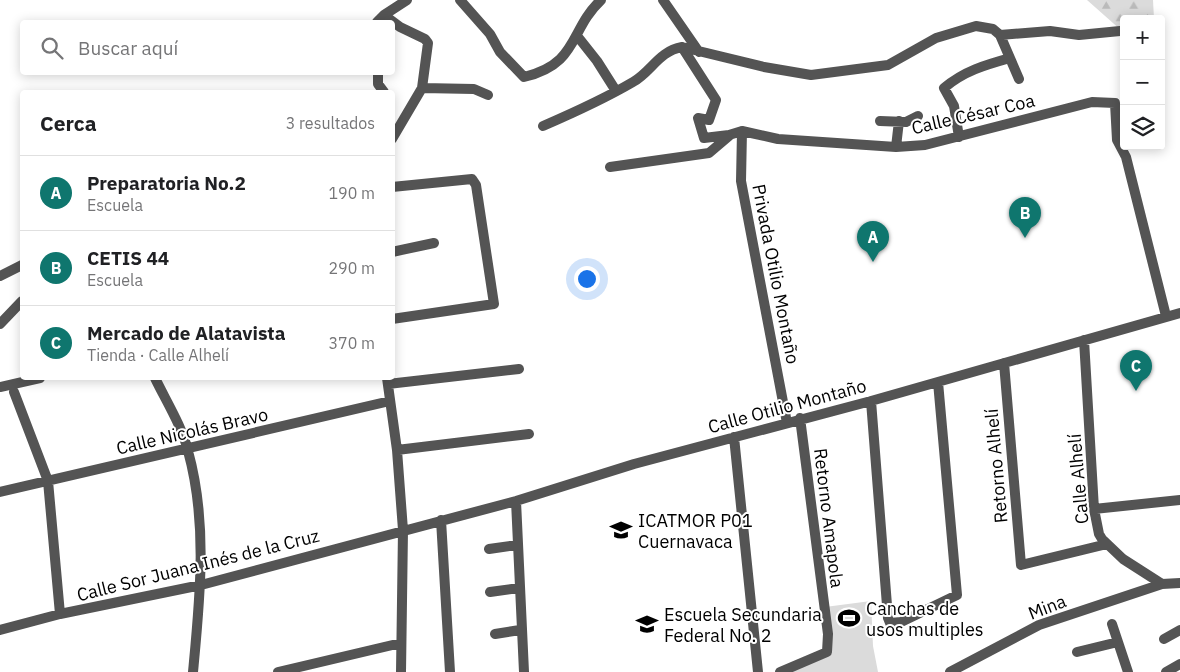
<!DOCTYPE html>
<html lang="es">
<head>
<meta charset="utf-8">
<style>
  :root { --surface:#fff; --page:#f2f2f2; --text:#202124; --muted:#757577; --line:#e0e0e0; --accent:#0f766e }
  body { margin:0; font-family:"IBM Plex Sans",sans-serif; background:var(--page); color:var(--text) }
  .controls { position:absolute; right:15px; top:15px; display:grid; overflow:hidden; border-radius:5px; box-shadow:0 2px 12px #0003 }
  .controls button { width:45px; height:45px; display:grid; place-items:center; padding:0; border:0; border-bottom:1px solid var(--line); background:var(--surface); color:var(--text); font:25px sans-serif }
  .you { position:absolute; left:586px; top:278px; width:18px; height:18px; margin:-12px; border:4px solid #fff; border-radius:50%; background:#1a73e8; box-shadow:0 0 0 8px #1a73e833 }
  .badge { display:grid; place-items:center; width:32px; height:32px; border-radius:50%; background:var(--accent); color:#fff; font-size:16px; font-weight:700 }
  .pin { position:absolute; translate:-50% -41px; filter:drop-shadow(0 1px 2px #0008) }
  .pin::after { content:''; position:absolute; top:26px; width:18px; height:15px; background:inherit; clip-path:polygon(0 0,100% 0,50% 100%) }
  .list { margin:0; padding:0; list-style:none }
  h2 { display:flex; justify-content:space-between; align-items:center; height:65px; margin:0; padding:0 20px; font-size:21px }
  h2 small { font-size:16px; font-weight:400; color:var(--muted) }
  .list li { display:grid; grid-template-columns:32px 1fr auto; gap:15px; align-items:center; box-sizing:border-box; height:75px; padding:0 20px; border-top:1px solid var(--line) }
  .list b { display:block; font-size:19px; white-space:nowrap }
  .list p { margin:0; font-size:16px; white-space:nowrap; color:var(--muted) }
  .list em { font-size:16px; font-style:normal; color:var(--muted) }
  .icon { flex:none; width:28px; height:28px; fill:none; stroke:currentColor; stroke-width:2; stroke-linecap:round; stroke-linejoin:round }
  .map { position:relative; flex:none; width:1180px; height:672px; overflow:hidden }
  .search { position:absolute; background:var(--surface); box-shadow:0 2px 12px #0003; left:20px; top:20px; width:375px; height:55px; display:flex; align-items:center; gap:12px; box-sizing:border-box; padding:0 18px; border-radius:5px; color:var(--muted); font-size:19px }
  .panel { position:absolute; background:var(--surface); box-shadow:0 2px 12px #0003; left:20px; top:90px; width:375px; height:290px; border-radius:5px }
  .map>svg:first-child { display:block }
  .forest { fill:url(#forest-firs) }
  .park { fill:#dbdbdb }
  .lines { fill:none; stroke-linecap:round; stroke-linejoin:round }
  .street { stroke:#545454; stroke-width:10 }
  .labels { text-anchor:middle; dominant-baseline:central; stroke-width:4; stroke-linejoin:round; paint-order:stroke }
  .street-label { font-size:18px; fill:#000; stroke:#fff }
  .poi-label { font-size:18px; fill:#000; stroke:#fff; text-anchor:start }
</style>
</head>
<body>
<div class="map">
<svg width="1180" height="672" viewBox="0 0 1180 672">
  <defs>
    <pattern id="forest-firs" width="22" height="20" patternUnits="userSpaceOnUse" patternTransform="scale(1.25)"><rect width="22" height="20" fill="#dbdbdb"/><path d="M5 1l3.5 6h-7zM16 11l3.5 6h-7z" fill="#bababa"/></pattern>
  </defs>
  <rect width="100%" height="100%" fill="#fff"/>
  <path class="forest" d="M 1087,0 L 1153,0 L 1154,19 L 1124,19 L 1122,31 Z"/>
  <path class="park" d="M 871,601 L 873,646 L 878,672 L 780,672 L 827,652 L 825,607 Z"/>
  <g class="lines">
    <path class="street" d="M 460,0 L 490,34 L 500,52 L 524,77 C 579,64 569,30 601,0
      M 663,0 L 699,52
      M 384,15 L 400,27 L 425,39 L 428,43 L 422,88 L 392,139
      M 377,22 L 384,15 L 407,0
      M 1000,35 L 1019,79
      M 578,37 L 597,61 L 616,91
      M 682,47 L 716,100 L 709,120 L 698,118 L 704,138 L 729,135 L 742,131 L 778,139 L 896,147 L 925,145 L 1092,102 L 1115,103 L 1117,140 L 1126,157 L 1166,316
      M 682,47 L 764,67 L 811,75 L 888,65 L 936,38 L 976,26 L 993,29 L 1000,35 L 1050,31 L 1079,35 L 1120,31
      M 378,72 L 378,84 L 384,92
      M 422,88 L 474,89 L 488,95
      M 880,121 L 906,122 L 918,116
      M 543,126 C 573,113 604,99 633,82 C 651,72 659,51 682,47
      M 742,131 L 741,181 L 787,423
      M 959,137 L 954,106 L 944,88 C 964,71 985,65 1010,58
      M 896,147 L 899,121
      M 610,167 L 709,153 L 729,136
      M 392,187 L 472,179 L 476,185 L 494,304 L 392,319
      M 392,252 L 434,243
      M 0,276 L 22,265
      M 0,324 L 22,301
      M 1084,340 L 1094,509 L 1099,534 L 1102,539 L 1123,559 L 1162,584
      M 1004,363 L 1021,565 L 1107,544
      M 155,378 C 166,401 182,426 188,451 C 208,523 200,598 193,672
      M 387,378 L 397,450 L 403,530 L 401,672
      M 388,384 L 519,369
      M 0,387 L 40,378
      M 14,392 L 48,481 L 60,614
      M 871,401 L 888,618 L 890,623 L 901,622 L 957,595 L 938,382
      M 734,437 L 758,672
      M 397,450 L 529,434
      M 0,492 L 390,401
      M 516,501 L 524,672
      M 1094,509 L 1180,500
      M 441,520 L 450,672
      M 489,549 L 517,545
      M 490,592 L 519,588
      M 1112,624 L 1128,672
      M 0,630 L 60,614 L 201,585 L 516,501 L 634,464 L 871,401 L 1180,313
      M 495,634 L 520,630
      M 1164,639 L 1180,630
      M 1077,652 L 1118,642
      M 278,672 L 401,643
      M 780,672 L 827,652 L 828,634 L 800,418
      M 950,672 L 1039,625 L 1162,584 L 1180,583
      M 1166,672 L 1180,664"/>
  </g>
  <defs>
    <g id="school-bare" transform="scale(1.725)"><path d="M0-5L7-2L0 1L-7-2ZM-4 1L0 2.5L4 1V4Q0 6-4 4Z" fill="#000" stroke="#fff" stroke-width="2.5" paint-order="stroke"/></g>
    <g id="stadium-bare" transform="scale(1.725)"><path d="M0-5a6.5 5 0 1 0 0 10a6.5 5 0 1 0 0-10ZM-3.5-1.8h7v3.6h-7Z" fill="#000" stroke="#fff" stroke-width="2.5" paint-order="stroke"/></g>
  </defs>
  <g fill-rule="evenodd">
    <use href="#school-bare" x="621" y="530"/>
    <use href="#stadium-bare" x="849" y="618"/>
    <use href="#school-bare" x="647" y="624"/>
  </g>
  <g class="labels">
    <g class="street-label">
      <text transform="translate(973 114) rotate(-13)">Calle César Coa</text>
      <text transform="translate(776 274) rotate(79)">Privada Otilio Montaño</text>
      <text transform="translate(787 406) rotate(-15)">Calle Otilio Montaño</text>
      <text transform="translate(192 431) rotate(-13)">Calle Nicolás Bravo</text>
      <text transform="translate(996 466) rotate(-95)">Retorno Alhelí</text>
      <text transform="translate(1078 479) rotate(-95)">Calle Alhelí</text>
      <text transform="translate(829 518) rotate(83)">Retorno Amapola</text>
      <text transform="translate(198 565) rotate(-14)">Calle Sor Juana Inés de la Cruz</text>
      <text transform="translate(1047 607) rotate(-21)">Mina</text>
    </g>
    <g class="poi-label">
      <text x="638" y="520">ICATMOR P01<tspan x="638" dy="21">Cuernavaca</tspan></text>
      <text x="866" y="608">Canchas de<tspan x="866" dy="21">usos multiples</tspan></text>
      <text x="664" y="614">Escuela Secundaria<tspan x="664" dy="21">Federal No. 2</tspan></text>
    </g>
  </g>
</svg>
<div class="controls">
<button>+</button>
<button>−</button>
<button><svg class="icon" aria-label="layers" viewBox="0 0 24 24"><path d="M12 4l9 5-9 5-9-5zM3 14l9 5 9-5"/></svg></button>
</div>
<div class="you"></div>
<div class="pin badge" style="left:873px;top:262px">A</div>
<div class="pin badge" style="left:1025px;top:238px">B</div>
<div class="pin badge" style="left:1136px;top:391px">C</div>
<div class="search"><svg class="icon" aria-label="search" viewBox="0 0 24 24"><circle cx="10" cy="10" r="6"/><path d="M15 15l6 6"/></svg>Buscar aquí</div>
<section class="panel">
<h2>Cerca<small>3 resultados</small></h2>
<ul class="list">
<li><span class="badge">A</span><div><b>Preparatoria No.2</b><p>Escuela</p></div><em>190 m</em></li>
<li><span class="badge">B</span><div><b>CETIS 44</b><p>Escuela</p></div><em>290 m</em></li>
<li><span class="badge">C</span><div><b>Mercado de Alatavista</b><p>Tienda · Calle Alhelí</p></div><em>370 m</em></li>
</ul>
</section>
</div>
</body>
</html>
